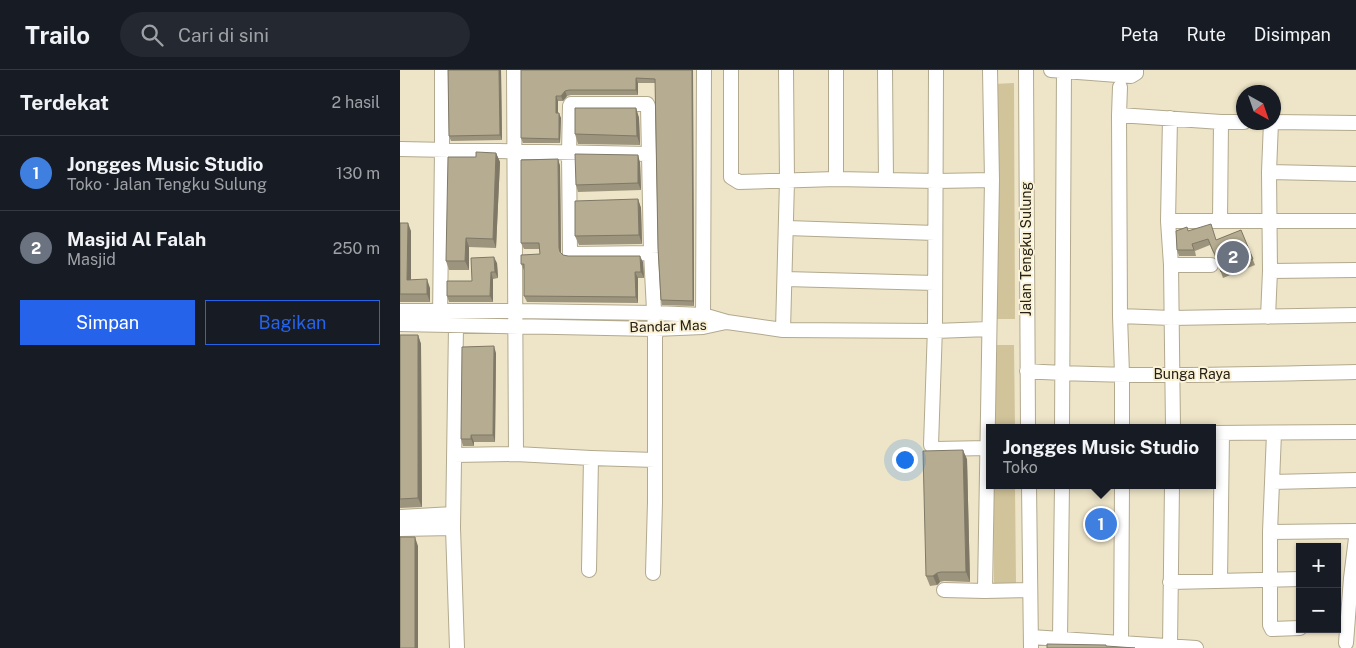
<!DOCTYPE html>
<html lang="id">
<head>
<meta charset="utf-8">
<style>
  :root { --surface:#171b24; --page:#242831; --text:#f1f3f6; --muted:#9ea1a6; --line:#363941; --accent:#2563eb }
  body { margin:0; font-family:"Public Sans",sans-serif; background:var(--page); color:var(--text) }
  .controls { position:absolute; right:15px; bottom:15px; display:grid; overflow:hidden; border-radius:0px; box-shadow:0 1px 4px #0004 }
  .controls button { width:45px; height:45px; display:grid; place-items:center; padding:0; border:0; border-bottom:1px solid var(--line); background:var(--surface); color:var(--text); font:25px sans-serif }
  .compass { position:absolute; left:836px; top:15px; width:45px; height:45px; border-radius:50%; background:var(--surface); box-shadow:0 1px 4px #0004; rotate:140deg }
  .you { position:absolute; left:504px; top:389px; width:18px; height:18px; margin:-12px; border:4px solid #fff; border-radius:50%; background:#1a73e8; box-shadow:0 0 0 8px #1a73e833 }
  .badge { display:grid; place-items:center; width:32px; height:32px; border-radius:50%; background:var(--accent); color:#fff; font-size:16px; font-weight:700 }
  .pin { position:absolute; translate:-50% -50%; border:2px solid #fff; box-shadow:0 1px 5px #0006 }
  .popup { position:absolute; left:586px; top:354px; width:230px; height:65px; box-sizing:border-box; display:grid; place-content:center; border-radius:0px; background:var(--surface); filter:drop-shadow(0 1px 4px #0005); font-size:16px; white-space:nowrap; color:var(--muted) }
  .popup b { font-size:19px; color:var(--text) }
  .popup::after { content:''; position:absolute; left:50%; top:100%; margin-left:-10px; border:10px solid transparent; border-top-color:var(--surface) }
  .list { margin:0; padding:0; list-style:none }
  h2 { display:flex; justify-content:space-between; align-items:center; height:65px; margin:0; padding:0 20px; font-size:21px }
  h2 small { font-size:16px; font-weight:400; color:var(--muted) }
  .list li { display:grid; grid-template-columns:32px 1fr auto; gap:15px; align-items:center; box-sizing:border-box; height:75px; padding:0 20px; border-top:1px solid var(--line) }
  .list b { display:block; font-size:19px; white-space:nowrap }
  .list p { margin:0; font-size:16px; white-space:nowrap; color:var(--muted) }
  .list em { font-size:16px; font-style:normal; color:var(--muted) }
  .actions { display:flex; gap:10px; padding:15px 20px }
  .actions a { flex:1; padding:11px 0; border:1px solid var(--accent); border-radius:0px; text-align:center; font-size:18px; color:var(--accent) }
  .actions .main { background:var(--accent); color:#fff }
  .icon { flex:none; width:28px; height:28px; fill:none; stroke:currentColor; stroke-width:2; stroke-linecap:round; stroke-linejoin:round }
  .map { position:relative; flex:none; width:956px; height:578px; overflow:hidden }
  header { display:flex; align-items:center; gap:30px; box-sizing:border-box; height:70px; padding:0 25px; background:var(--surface); border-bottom:1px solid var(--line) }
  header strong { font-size:24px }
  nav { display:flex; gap:28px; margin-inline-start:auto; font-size:18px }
  .search { width:350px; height:45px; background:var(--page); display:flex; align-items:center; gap:12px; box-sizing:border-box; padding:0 18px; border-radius:28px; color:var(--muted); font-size:19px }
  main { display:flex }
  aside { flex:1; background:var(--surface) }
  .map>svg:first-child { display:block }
  .green { fill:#d1c49a }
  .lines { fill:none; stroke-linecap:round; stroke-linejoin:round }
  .minor-casing { stroke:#b2a98e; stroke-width:16 }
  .minor { stroke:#fff; stroke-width:14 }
  .wall { fill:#9c947d }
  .shaded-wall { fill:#7f7866 }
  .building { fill:#b5ac91; stroke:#7f7866 }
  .labels { text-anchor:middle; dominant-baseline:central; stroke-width:4; stroke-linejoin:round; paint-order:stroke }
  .street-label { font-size:14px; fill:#252117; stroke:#fbf2d5 }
</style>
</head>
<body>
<header>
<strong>Trailo</strong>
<div class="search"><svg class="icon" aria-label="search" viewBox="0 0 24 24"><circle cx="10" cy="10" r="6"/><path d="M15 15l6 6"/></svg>Cari di sini</div>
<nav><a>Peta</a><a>Rute</a><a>Disimpan</a></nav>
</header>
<main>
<aside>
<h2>Terdekat<small>2 hasil</small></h2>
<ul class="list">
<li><span class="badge" style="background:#3f7fe0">1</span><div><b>Jongges Music Studio</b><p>Toko · Jalan Tengku Sulung</p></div><em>130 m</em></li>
<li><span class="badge" style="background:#6b7280">2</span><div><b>Masjid Al Falah</b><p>Masjid</p></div><em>250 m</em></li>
</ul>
<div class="actions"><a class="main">Simpan</a><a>Bagikan</a></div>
</aside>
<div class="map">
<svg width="956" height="578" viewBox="0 0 956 578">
  <rect width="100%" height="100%" fill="#eee5c8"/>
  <path class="green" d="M 614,13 L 615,249 L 595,249 L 594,14 Z
    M 592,275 L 614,275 L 615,358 L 593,358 Z
    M 594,415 L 615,415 L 616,513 L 594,513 Z"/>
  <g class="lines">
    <g class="minor-casing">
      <path id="minor" d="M 114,0 L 116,384
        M 331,0 L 331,107 L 339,112 L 436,109 L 536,111 L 592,110
        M 485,0 L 486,110
        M 536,0 L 535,257 L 531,375 L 535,379 L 588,378
        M 590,0 L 592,110 L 585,521 L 630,520
        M 626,0 L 628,358
        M 651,0 L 731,6 L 736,3 L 736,0
        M 720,17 L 719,45 L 720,246 L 722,304 L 722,358
        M 719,45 L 821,52 L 844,52
        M 770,48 L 768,151 L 771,195 L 773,358
        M 874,52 L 956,53
        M 0,79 L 249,84
        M 869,102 L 956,104
        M 436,109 L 436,0
        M 768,151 L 956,151
        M 820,151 L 821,52
        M 387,158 L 535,163
        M 251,183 L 170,184 L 169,83 L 170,36 L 171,34 L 247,34 L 248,36 L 251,183 L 255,259 L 255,432 L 253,503
        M 771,195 L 811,195
        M 870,201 L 956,200
        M 385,209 L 535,213
        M 0,241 L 116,241 L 254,243 L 303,245 L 327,252 L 383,260 L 535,261 L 589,259
        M 720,246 L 771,248 L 956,245
        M 868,247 L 870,201 L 869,102 L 871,52
        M 40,249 L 42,80 L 42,0
        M 0,254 L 255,259 L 303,257 L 326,252
        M 303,254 L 304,0
        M 56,256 L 53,458 L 57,578
        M 383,260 L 387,111 L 386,0
        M 627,301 C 736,308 847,304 956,302
        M 662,358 L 664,0
        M 813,363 L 956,362
        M 874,363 L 870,462 L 870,555 L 872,559 L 900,558
        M 54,385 L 116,384 L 191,388 L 255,390
        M 872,412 L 956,410
        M 629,415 L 631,578
        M 0,447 L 53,444
        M 0,459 L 53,458
        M 870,462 L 956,461
        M 189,500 L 191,388
        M 820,511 L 822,364
        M 770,512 L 900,509
        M 544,520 L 585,521
        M 631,567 L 796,578
        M 660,568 L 662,415
        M 721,573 L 722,415
        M 946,573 L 951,508 L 956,468
        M 770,577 L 772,415"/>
    </g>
    <use href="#minor" class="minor"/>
  </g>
  <path class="wall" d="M 48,0 L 101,0 L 102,70 L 51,71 L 49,66 Z
    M 121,0 L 293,0 L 294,236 L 262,235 L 261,230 L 255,13 L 238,13 L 238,25 L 171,25 L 167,26 L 163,31 L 158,31 L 158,43 L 161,48 L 160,73 L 123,73 L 121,68 Z
    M 236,38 L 239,48 L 240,75 L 178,74 L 175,64 Z
    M 96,83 L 100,92 L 96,178 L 69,177 L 69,200 L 49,200 L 46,191 L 76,87 Z
    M 238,85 L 240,93 L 241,120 L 178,122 L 176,115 Z
    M 158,89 L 160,96 L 161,183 L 163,185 L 168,186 L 243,192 L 244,208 L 238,208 L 238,233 L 127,232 L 124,226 L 124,200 L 121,194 L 140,184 L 139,179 L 124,179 L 121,173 Z
    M 238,129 L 241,138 L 242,174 L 179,175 L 175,166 Z
    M 0,153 L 11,161 L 11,210 L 30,218 L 30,232 L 0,232 Z
    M 841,160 L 855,195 L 823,208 L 817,191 L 817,189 L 815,187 L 810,175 L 795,181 L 796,186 L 779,186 L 777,180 L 788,161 L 816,170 Z
    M 97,193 L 98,208 L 93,209 L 93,232 L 49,232 L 47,226 L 72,211 Z
    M 0,265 L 18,265 L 21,274 L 22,437 L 0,438 Z
    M 96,283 L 95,372 L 74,372 L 74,376 L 63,376 L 61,369 Z
    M 567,389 L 570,512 L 544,511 L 540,512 L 537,515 L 530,516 L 526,506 Z"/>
  <path class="shaded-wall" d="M 99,0 L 101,0 L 102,70 L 100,65 Z
    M 292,0 L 293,0 L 294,236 L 293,231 Z
    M 236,8 L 238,13 L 238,25 L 236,20 Z
    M 165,21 L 167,26 L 163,31 L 161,26 Z
    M 156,26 L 158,31 L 158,48 L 156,43 Z
    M 236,38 L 239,48 L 240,75 L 237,66 Z
    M 159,43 L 161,48 L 160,73 L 159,69 Z
    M 96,83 L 100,92 L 96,178 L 93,169 Z
    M 238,85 L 240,93 L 241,120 L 238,113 Z
    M 158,89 L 160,96 L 161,184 L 159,178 Z
    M 238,129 L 241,138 L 242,174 L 239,165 Z
    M 8,153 L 11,161 L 11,218 L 7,210 Z
    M 66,168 L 69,177 L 69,200 L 65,191 Z
    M 240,186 L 243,192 L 244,208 L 241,202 Z
    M 94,187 L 97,193 L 98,208 L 95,202 Z
    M 91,202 L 93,209 L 93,232 L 90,226 Z
    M 235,202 L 238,208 L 238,233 L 236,227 Z
    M 27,209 L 30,218 L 30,232 L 27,224 Z
    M 18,265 L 21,274 L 22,437 L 18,428 Z
    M 94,276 L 96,283 L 95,372 L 93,365 Z
    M 71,365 L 74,372 L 74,376 L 71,369 Z
    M 563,380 L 567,389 L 570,512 L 566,502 Z
    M 15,467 L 18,476 L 18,578 L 15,578 Z
    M 537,503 L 540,512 L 537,515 L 533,506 Z"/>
  <path class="building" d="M 48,0 L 99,0 L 100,65 L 49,66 Z
    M 121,0 L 292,0 L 293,231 L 261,230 L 258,178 L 255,9 L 236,8 L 236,20 L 169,20 L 165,21 L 161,26 L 156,26 L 156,43 L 159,43 L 159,69 L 121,68 Z
    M 175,38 L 236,38 L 237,66 L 175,64 Z
    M 76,82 L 96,83 L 93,169 L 66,168 L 65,191 L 46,191 L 48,87 L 76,87 Z
    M 175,84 L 238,85 L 238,113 L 176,115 Z
    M 158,89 L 159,178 L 160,182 L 163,185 L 168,186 L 240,186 L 241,202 L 235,202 L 236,227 L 124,226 L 124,194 L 121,194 L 121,185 L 140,184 L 139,173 L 121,173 L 121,90 Z
    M 238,129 L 239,165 L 175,166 L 175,131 Z
    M 0,153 L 8,153 L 7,210 L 27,209 L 27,224 L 0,224 Z
    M 811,154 L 816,170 L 841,160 L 853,189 L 821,202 L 817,191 L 816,185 L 813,181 L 808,169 L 792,174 L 794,180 L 777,180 L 776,161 L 787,157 L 788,161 Z
    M 94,187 L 95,202 L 91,202 L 90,226 L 47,226 L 47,211 L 72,211 L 71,188 Z
    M 0,265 L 18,265 L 18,428 L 0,429 Z
    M 94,276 L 93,365 L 71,365 L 71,369 L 61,369 L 62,277 Z
    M 563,380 L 566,502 L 541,502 L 537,503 L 533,506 L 526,506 L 523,381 Z
    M 0,467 L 15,467 L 15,578 L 0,578 Z
    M 647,574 L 706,575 L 706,576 L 735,578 L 647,578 Z"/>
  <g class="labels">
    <g class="street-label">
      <text transform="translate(626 179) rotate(-90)">Jalan Tengku Sulung</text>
      <text transform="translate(268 256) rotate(-2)">Bandar Mas</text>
      <text x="792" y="304">Bunga Raya</text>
    </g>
  </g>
</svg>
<div class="controls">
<button>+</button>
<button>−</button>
</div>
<svg class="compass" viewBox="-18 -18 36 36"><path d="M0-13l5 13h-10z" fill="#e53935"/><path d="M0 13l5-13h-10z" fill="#9ea1a6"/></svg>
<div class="you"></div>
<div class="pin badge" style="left:701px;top:454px;background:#3f7fe0">1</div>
<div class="popup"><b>Jongges Music Studio</b>Toko</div>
<div class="pin badge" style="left:833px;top:187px;background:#6b7280">2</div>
</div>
</main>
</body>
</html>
